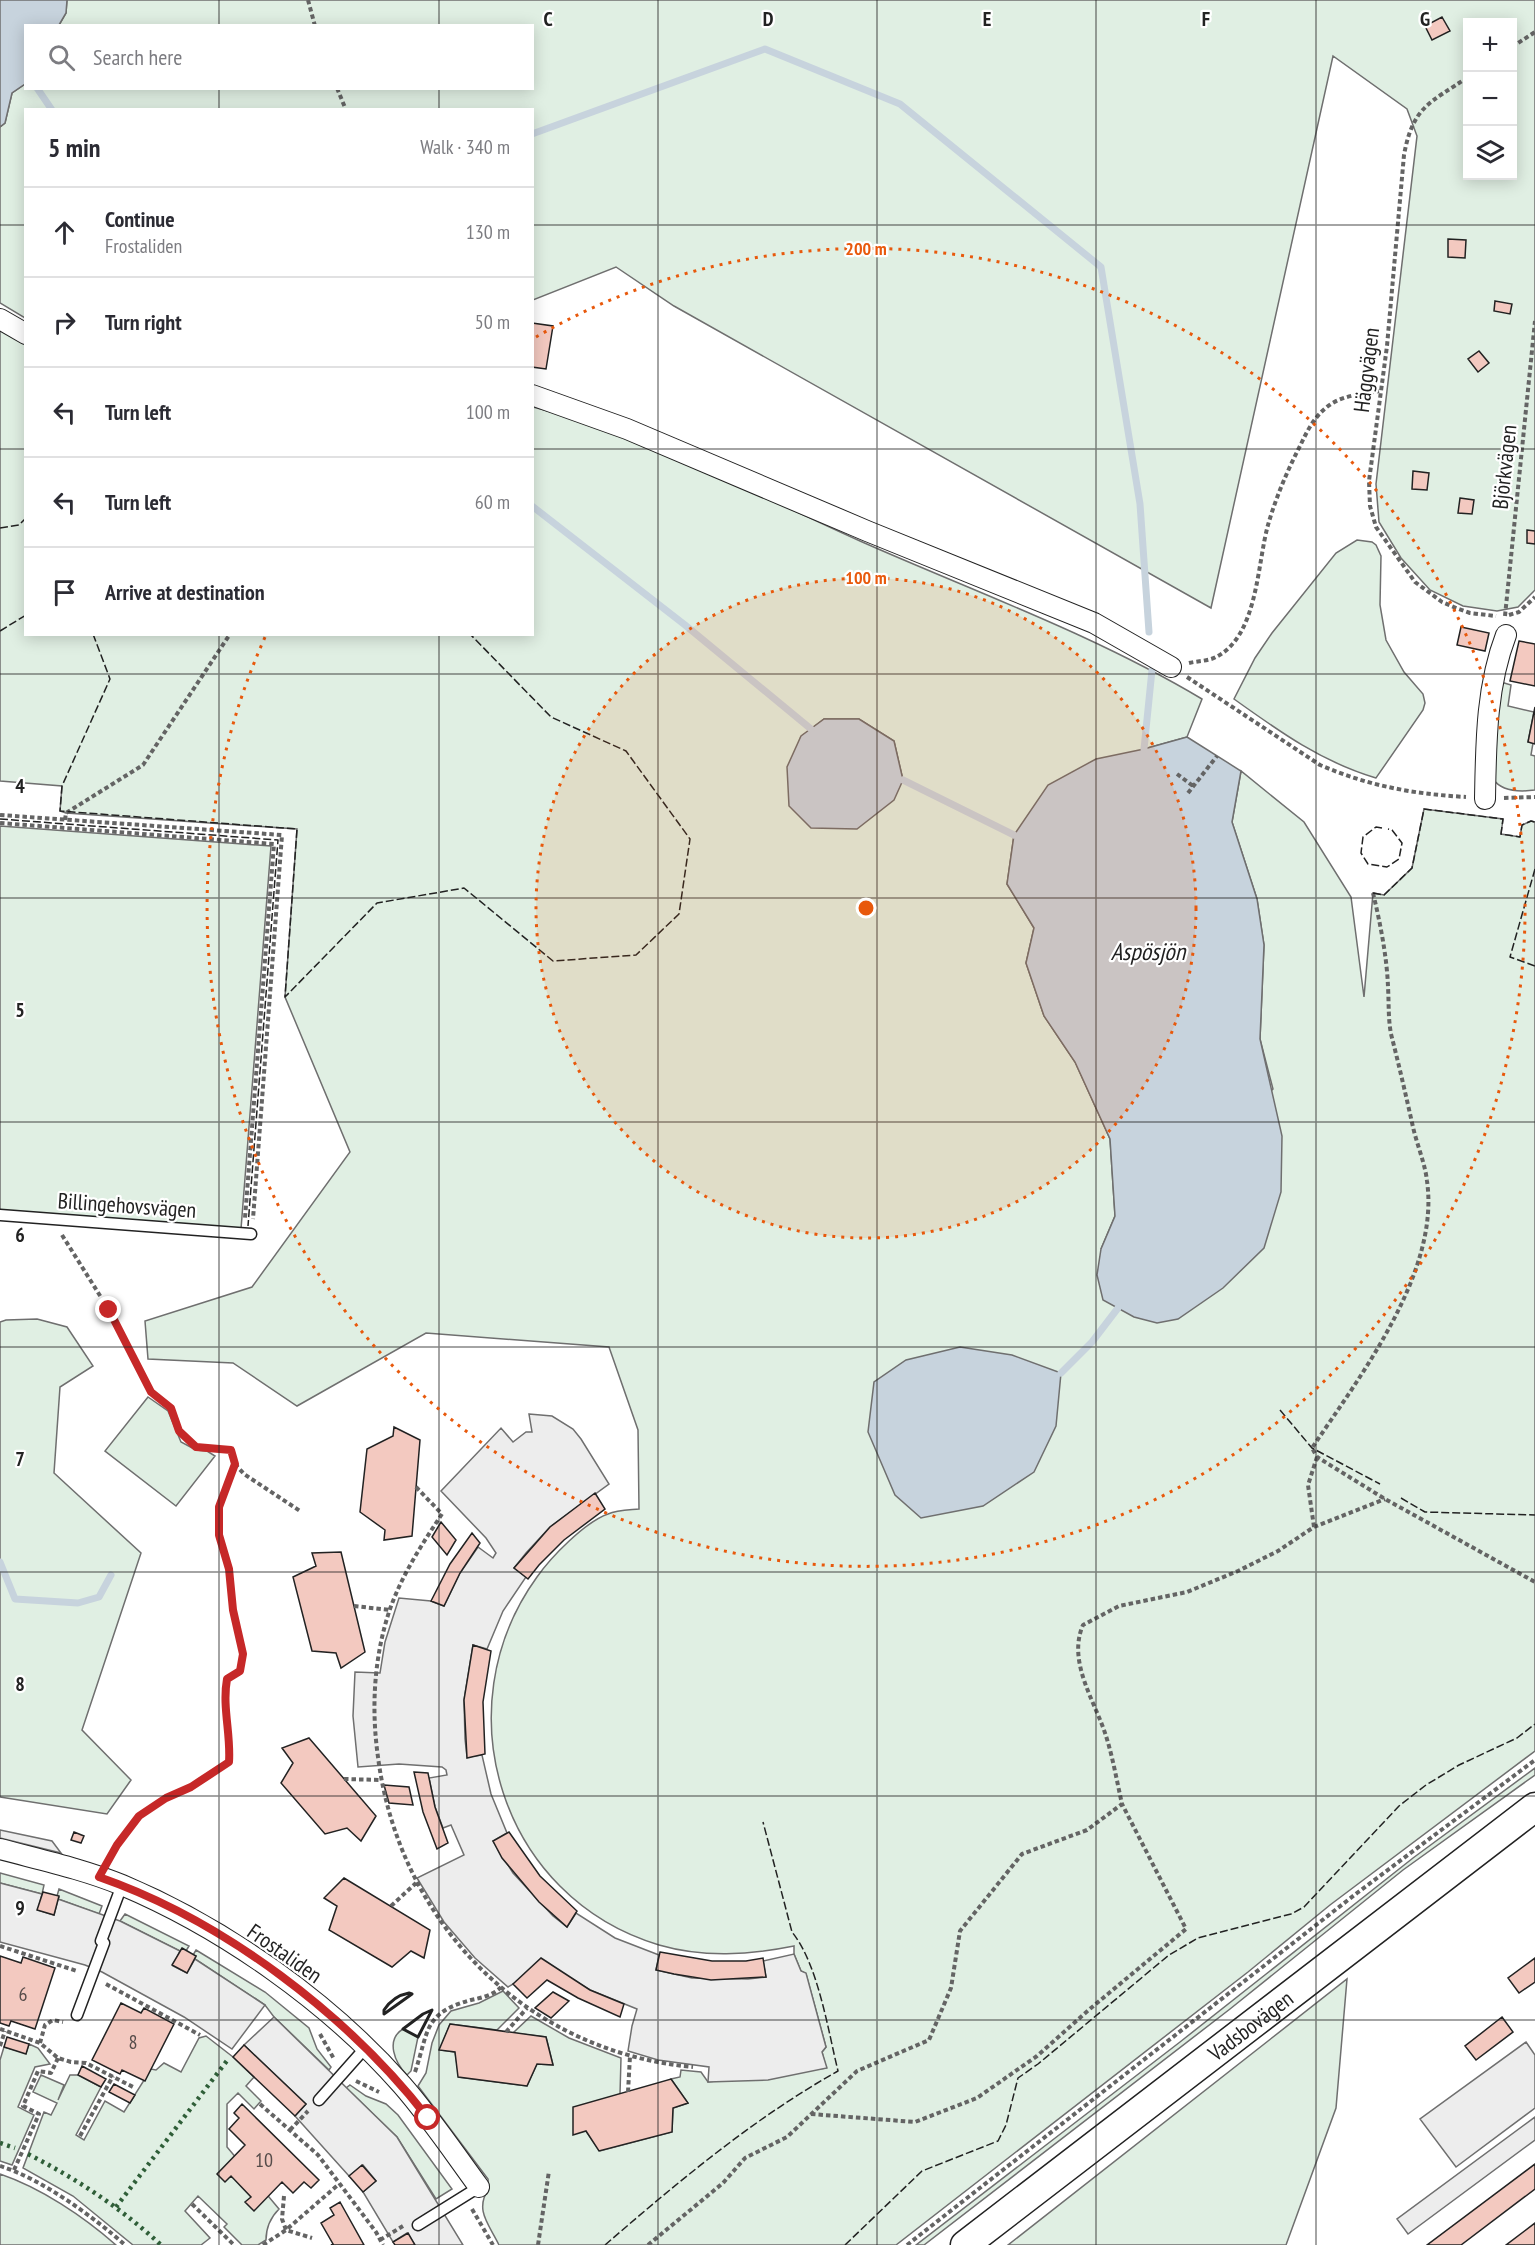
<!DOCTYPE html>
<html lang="en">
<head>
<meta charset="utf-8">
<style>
  :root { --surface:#fff; --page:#f7f7f7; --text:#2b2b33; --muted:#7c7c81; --line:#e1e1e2 }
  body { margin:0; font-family:"PT Sans Narrow",sans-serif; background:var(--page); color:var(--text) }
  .controls { position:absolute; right:18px; top:18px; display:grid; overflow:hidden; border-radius:0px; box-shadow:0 3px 15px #0003 }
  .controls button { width:54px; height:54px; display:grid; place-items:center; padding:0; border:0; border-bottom:2px solid var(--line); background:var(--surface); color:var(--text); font:30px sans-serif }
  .stop { position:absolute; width:18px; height:18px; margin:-14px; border:4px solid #c62828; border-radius:50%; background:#fff }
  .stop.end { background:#c62828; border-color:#fff; box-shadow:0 2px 6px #0008 }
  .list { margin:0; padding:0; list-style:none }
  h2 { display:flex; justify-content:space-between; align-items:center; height:78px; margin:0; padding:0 24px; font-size:26px }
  h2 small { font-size:20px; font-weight:400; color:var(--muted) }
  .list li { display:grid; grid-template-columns:39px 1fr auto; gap:18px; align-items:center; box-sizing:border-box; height:90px; padding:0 24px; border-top:2px solid var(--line) }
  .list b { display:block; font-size:22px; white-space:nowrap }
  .list p { margin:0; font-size:20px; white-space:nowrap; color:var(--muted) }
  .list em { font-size:20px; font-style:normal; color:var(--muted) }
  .icon { flex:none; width:33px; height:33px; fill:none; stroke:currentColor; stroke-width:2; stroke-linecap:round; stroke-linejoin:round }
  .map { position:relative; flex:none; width:1535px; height:2245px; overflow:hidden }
  .search { position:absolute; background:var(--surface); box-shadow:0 3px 15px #0003; left:24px; top:24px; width:510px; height:66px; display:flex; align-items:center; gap:15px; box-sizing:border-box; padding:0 21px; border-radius:0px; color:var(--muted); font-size:22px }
  .panel { position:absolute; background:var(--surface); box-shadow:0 3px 15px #0003; left:24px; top:108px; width:510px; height:528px; border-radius:0px }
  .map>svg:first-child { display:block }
  .green { fill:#e0efe3; stroke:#6f6f6f; stroke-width:1.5; fill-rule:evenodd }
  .parking { fill:#ededed; stroke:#6f6f6f; stroke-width:1.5 }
  .water { fill:#c7d3dd; stroke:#6f6f6f; stroke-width:1.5 }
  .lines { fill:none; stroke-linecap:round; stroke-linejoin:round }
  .stream { stroke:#c7d3dd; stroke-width:7 }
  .building { fill:#f3c9c0; stroke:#222; stroke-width:1.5 }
  .service-casing { stroke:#222; stroke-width:13 }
  .minor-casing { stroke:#222; stroke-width:22 }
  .secondary-casing { stroke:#222; stroke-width:31 }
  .path { stroke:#646464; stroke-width:4; stroke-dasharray:4.5 3; stroke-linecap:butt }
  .service { stroke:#fff; stroke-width:10 }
  .minor { stroke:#fff; stroke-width:20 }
  .secondary { stroke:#fff; stroke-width:28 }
  .hedge { stroke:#2f5e38; stroke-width:4.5; stroke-dasharray:3 4.5; stroke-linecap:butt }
  .fence { stroke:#222; stroke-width:1.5; stroke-dasharray:8 3; stroke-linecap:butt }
  .wall { stroke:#222; stroke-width:3 }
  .route { stroke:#c62828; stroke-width:8 }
  .grid { fill:none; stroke:#222; stroke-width:1.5; stroke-opacity:0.55 }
  .ring { fill:none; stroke:#e8590c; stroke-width:3; stroke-dasharray:3 6 }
  .labels { text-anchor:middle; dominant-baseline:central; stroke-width:4.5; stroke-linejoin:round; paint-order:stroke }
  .number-label { font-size:20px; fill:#564c4a }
  .street-label { font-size:22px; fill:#222; stroke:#fff }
  .water-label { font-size:24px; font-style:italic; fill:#222; stroke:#fff }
  .grid-label { font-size:20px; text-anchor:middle; font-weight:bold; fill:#222; stroke:#fff; stroke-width:4.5; stroke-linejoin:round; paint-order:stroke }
  .centre { fill:#e8590c; stroke:#fff; stroke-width:3 }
  .ring-label { font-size:18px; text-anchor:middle; font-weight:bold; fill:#e8590c; stroke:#fff; stroke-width:4.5; stroke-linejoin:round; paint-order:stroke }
</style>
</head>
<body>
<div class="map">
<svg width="1535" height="2245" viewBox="0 0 1535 2245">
  <rect width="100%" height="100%" fill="#fff"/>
  <path class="green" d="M 67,0 L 1535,0 L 1535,590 L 1518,607 L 1497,611 L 1463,606 L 1430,590 L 1401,558 L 1379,522 L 1376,484 L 1417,136 L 1407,109 L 1333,56 L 1211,608 L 674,306 L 616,267 L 533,300 L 532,110 L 26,110 L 25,318 L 0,303 L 0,127 L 5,123 L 12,93 L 25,84 L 26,88 L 532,88 L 532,26 L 59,25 L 66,13 ZM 1468,22 L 1512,22 L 1512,176 L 1468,176 Z
    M 0,327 L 25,341 L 26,634 L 532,634 L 533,407 C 647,436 753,493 860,541 C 975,592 1093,634 1202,699 L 1187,737 L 1144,749 L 1014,835 L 1007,884 L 1034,928 L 1026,963 L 1044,1016 L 1075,1062 L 1110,1139 L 1115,1216 L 1101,1249 L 1273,1089 L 1260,1039 L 1264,945 L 1257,899 L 1232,822 L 1241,771 L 1304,822 L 1351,897 L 1364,997 L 1373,893 L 1384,895 L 1412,868 L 1424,809 L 1503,819 L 1501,834 L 1520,837 L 1522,825 L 1531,821 L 1535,822 L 1535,1751 L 1330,1905 L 1248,1972 L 896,2245 L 499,2245 C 489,2224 474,2210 489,2188 L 488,2179 L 418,2086 L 426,2073 L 432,2043 L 439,2025 L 451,2011 L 479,2003 L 503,1991 L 519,2008 L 497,2030 L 450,2024 L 440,2050 L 455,2052 L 459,2077 L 527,2086 L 537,2064 L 553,2065 L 546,2037 L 513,2033 L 531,2016 L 569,2038 L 621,2058 L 620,2094 L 586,2131 L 600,2151 L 672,2132 L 673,2108 L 688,2103 L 671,2079 L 680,2077 L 681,2070 L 701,2072 L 708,2082 L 826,2068 L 822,2052 L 826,2047 L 806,1974 L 801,1971 L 794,1954 L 794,1946 C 749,1955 704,1958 659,1945 C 501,1898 442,1708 537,1577 C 551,1557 585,1522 608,1514 C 617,1510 629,1510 639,1509 L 638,1430 L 609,1347 L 426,1333 L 297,1406 L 233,1363 L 148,1359 L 145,1321 L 252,1287 L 350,1152 L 285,997 L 297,829 L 66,813 L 60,811 L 62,786 L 0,781 ZM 824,719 L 859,719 L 894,741 L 903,780 L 801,737 Z
    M 1357,540 L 1372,542 L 1376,545 L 1381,556 L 1380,605 L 1386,640 L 1404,672 L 1423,694 L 1425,703 L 1423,710 L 1376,778 C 1322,762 1280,732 1234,699 L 1255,658 L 1272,633 L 1336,553 Z
    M 1501,682 L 1511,685 L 1508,706 L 1534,712 L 1528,742 L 1533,743 L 1531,755 L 1535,756 L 1535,790 C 1520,792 1502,792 1493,779 L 1497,684 Z
    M 0,826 L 271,846 L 241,1229 L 0,1211 Z
    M 37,1319 L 67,1327 L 93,1366 L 60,1387 L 54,1473 L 141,1553 L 82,1730 L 131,1780 L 107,1814 L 0,1797 L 0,1322 L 6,1320 Z
    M 148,1397 L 168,1411 L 181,1442 L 196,1450 L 207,1451 L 215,1456 L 176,1506 L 105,1451 Z
    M 1535,1768 L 1535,1775 L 1403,1870 L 1230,2009 L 924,2245 L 916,2245 L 1180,2042 L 1413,1858 Z
    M 0,1873 L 44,1885 L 42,1894 L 0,1883 Z
    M 59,1889 L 102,1906 L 99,1914 L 58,1899 L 59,1897 L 57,1896 Z
    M 125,1914 L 189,1946 L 186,1951 L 182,1949 L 180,1951 L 120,1921 Z
    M 196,1950 L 265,1992 L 309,2028 L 317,2049 L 331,2067 L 329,2070 L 274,2017 L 265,2005 L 195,1959 L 196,1956 L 193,1955 Z
    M 1347,1979 L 1336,2108 L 1286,2245 L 1008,2245 Z
    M 403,2029 L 418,2037 L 411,2071 L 407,2075 C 395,2063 385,2040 403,2029 Z
    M 206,2036 L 233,2057 L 254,2077 L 246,2086 L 261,2101 L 254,2109 L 238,2093 L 227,2104 L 227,2147 L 279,2209 C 270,2218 266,2227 266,2240 L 258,2245 L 242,2245 L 224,2227 L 227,2224 L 198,2196 L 185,2211 L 210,2238 L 201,2245 L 133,2245 L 73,2196 L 23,2168 L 44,2112 L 51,2115 L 57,2103 L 33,2092 L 41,2075 L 64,2085 L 58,2100 L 70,2075 L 78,2075 L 101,2087 L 76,2135 L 84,2140 L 105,2101 L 124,2112 L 151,2069 L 156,2070 L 164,2063 L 181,2072 L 199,2038 Z
    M 29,2044 L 38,2048 L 50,2064 L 35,2067 L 18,2107 L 34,2115 L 12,2165 L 0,2161 L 0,2060 L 4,2047 L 26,2053 Z
    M 350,2085 L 366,2096 L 386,2104 L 398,2115 L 452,2189 L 436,2199 L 397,2137 L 346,2088 Z
    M 0,2174 C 41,2188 83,2216 116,2245 L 0,2245 Z"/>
  <path class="parking" d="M 529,1414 L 552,1416 L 573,1429 L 581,1439 L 609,1484 L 550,1527 L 526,1553 L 514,1568 L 526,1577 L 503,1611 L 487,1649 L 473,1645 L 464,1700 L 465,1739 L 467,1757 L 482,1755 L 491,1794 L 507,1833 L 493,1841 L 513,1873 L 553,1916 L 567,1927 L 576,1913 L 615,1938 L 659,1955 L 656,1970 L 692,1978 L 748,1979 L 766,1977 L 763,1961 L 794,1954 L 801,1971 L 806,1973 L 826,2047 L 822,2052 L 827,2068 L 768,2080 L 708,2082 L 709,2067 L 658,2060 L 628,2051 L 632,2026 L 637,2009 L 590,1990 L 562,1973 L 513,1984 L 508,1987 L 475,1958 L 444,1922 L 417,1878 L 464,1855 L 451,1825 L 443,1828 L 435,1807 L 429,1778 L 447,1775 L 446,1770 L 442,1767 L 399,1764 L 358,1767 L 353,1716 L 355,1672 L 380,1673 L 385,1642 L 399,1598 L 431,1601 L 444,1606 L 460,1573 L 478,1547 L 493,1558 L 496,1553 L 486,1538 L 441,1491 L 501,1428 L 513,1442 L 526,1432 L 532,1432 Z
    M 0,1830 L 52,1841 L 61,1853 L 0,1838 Z
    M 0,1883 L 42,1894 L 38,1910 L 54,1915 L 58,1899 L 120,1921 L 180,1951 L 173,1966 L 187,1973 L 195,1959 L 265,2005 L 232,2049 L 184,2017 L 102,1972 L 85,1965 L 0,1942 Z
    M 274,2017 L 397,2137 L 463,2245 L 415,2245 L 407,2233 L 393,2242 L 363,2192 L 376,2181 L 363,2165 L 349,2176 L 295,2116 L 306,2104 L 244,2045 Z
    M 1526,2042 L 1535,2055 L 1535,2108 L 1456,2167 L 1420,2119 Z
    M 1535,2117 L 1535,2140 L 1408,2234 L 1397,2219 Z"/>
  <path class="water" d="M 0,0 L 67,0 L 66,13 L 59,25 L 26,26 L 25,84 L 12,93 L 5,123 L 0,127 Z
    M 824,719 L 859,719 L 894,741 L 903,780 L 894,800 L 857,829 L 811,828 L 789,806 L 787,767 L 801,736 Z
    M 1187,737 L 1241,771 L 1232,822 L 1257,899 L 1264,945 L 1260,1039 L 1282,1136 L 1281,1192 L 1264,1248 L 1223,1288 L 1178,1319 L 1157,1323 L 1134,1317 L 1103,1300 L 1097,1275 L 1101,1249 L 1115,1216 L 1110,1139 L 1075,1062 L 1044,1016 L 1026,963 L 1034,928 L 1007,884 L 1014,835 L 1048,785 L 1096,759 L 1144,749 Z
    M 960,1347 L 1012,1355 L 1061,1373 L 1056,1426 L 1034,1472 L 983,1506 L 921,1518 L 895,1495 L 868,1432 L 874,1382 L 906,1360 Z"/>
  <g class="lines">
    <path class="stream" d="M 37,88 L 52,110
      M 532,134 L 765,49 L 900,104 L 1101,267 L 1140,504 L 1149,632
      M 532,506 L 685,625 L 811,729
      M 1144,749 L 1152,670
      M 903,780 L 1014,835
      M 1061,1373 L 1092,1342 L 1118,1308
      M 0,1562 L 15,1599 L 78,1603 L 99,1597 L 111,1575"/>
  </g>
  <path class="building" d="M 1442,17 L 1450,31 L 1432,40 L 1425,26 Z
    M 1448,239 L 1466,240 L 1465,258 L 1448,257 Z
    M 1495,301 L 1512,304 L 1510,314 L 1494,311 Z
    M 532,323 L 553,326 L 546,369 L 532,367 Z
    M 1479,351 L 1489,363 L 1478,372 L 1468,359 Z
    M 1413,471 L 1429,473 L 1427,490 L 1412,489 Z
    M 1460,498 L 1474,500 L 1472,514 L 1458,513 Z
    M 1527,530 L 1535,531 L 1535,544 L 1527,543 Z
    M 1461,627 L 1489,633 L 1485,651 L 1457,645 Z
    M 1519,641 L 1535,644 L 1535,686 L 1510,681 Z
    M 1535,707 L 1535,744 L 1528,742 Z
    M 394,1427 L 420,1440 L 412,1536 L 384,1540 L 385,1530 L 360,1512 L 367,1449 L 393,1436 Z
    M 595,1493 L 605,1509 L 564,1540 L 539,1565 L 528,1579 L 514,1568 L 550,1527 Z
    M 441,1522 L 456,1540 L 447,1555 L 432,1537 Z
    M 472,1533 L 480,1543 L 460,1573 L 444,1606 L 431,1601 L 450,1564 Z
    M 341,1552 L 365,1652 L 341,1668 L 336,1653 L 312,1651 L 293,1577 L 316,1566 L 312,1553 Z
    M 473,1645 L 491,1651 L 483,1702 L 485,1754 L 467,1758 L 464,1700 Z
    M 309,1738 L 376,1816 L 361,1841 L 347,1828 L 325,1834 L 281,1783 L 293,1763 L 282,1748 Z
    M 414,1772 L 428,1773 L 435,1807 L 448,1843 L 437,1849 L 423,1812 Z
    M 384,1785 L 409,1787 L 413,1805 L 389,1803 Z
    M 74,1832 L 84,1836 L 81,1843 L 71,1840 Z
    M 509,1832 L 540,1876 L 577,1911 L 567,1927 L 539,1902 L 502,1858 L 493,1841 Z
    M 344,1878 L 430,1930 L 424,1958 L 411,1951 L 392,1967 L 329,1930 L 337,1906 L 324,1898 Z
    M 43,1892 L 59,1896 L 54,1915 L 37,1910 Z
    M 182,1948 L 196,1956 L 187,1973 L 172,1965 Z
    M 660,1952 L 712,1961 L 746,1961 L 763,1958 L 766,1977 L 711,1980 L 674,1974 L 656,1970 Z
    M 0,1956 L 21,1963 L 23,1957 L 55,1968 L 35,2029 L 11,2021 L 9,2026 L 0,2023 Z
    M 541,1958 L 590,1990 L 624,2004 L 620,2017 L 578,1998 L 547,1980 L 527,1998 L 513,1984 Z
    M 1535,1958 L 1535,1982 L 1519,1993 L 1508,1978 Z
    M 553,1992 L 569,2001 L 551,2018 L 535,2008 Z
    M 121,2003 L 141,2013 L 144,2008 L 174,2024 L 145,2081 L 122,2070 L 120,2074 L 92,2060 Z
    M 1502,2017 L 1513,2032 L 1476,2060 L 1465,2046 Z
    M 450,2024 L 546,2037 L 553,2065 L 537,2064 L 527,2086 L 458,2077 L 455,2052 L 439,2050 Z
    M 7,2037 L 29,2044 L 26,2054 L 4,2047 Z
    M 244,2045 L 306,2104 L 295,2116 L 233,2057 Z
    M 82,2066 L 106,2079 L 101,2087 L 78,2075 Z
    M 671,2079 L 688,2103 L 673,2108 L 672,2132 L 599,2151 L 586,2131 L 573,2135 L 573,2107 Z
    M 114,2084 L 135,2095 L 130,2103 L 109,2092 Z
    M 242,2104 L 319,2180 L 311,2188 L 304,2182 L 293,2193 L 282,2182 L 254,2211 L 245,2202 L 251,2197 L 231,2176 L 225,2182 L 217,2174 L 245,2145 L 229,2129 L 239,2118 L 234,2113 Z
    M 1535,2164 L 1535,2189 L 1461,2245 L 1427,2245 Z
    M 362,2165 L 376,2181 L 363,2192 L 349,2176 Z
    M 340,2202 L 364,2245 L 331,2245 L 333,2244 L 321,2223 L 334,2215 L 330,2208 Z
    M 1535,2223 L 1535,2245 L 1506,2245 Z
    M 408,2233 L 415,2245 L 395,2245 L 393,2242 Z"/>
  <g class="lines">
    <g class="service-casing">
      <path id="service" d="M 0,1215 L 251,1234
        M 101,1941 L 122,1885
        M 77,2015 L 104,1943
        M 319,2100 L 366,2047
        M 418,2225 L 479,2187"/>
    </g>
    <g class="minor-casing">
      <path id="minor" d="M 0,319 L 26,334
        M 532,395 L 627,429 L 867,531 L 1094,623 L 1171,667
        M 1485,799 C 1486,744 1486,687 1506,635
        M 0,1849 C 41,1860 83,1869 122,1885 C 224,1928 329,2002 402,2085 C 430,2117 454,2153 479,2187"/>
    </g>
    <g class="secondary-casing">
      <g id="secondary">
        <path id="s1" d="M 965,2245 L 1535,1807"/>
      </g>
    </g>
    <path class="path" d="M 308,0 L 315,26
      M 1512,47 L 1535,32
      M 1468,77 C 1430,103 1413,106 1404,155 L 1387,346 L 1369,481 L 1370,506 L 1376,527 L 1415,582 L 1442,602 L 1456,608 L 1470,613 L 1496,616
      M 337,88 L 346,110
      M 1509,615 L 1519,612 L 1535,597
      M 1505,616 L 1535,321
      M 1189,663 C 1197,661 1209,661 1216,657 C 1258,636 1257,564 1268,525 C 1276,497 1288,469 1301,444 C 1308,429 1316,414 1331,404 C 1345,395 1363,394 1379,391
      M 1187,677 L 1320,765 C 1369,786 1413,794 1466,797
      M 1177,774 L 1193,786
      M 1188,793 L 1217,756
      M 1504,798 L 1535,797
      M 0,815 L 282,835 L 253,1219
      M 65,820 L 66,813 L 143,765 L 230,634
      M 0,823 L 274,844 L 245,1218
      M 1373,893 C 1380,922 1387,957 1388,987 C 1389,1003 1388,1018 1391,1034 C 1399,1065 1406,1096 1413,1127 C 1417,1145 1425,1163 1427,1181 C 1440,1272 1361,1375 1312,1448 L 1317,1457 L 1385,1499 L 1535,1582
      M 62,1235 L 109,1310 L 151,1392 L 171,1408 L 179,1431 L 196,1447 L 231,1450 L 235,1464 L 219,1507 L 219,1535 L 229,1569 L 233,1610 L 243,1655 L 240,1671 L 227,1679 C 222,1707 231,1734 229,1762 L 191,1787 L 166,1798 L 139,1816 L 109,1859
      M 235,1464 L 244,1474 L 300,1511
      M 416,1487 L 442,1514 C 422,1544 402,1575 390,1609 C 374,1656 371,1708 378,1757 C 399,1922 525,2052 693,2067
      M 1314,1527 L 1308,1485 L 1317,1457
      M 354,1606 L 390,1610
      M 344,1779 L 381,1780
      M 391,1906 L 416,1883
      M 0,1946 L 77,1971
      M 106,1984 L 200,2035
      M 0,2029 L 40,2043 L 58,2058 L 71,2062 L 86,2063 L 135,2088
      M 506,2032 L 527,2008
      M 320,2034 L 334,2059
      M 40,2043 L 45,2025 L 53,2020 L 63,2022
      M 0,2046 L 5,2031
      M 415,2072 C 429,2031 423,2013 471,2000 C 481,1998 494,1995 501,1987
      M 356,2081 L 379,2092
      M 628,2092 L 630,2056
      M 260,2104 L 318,2155 L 376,2232 L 383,2245
      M 811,2114 L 915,2122 L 977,2098 L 1037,2056 L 1091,2008 L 1186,1929 L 1122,1804
      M 290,2130 L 308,2111
      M 80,2136 L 113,2076
      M 0,2166 C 40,2178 94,2217 125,2245
      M 14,2170 L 39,2114 L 23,2106 L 38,2071 L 51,2073 L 58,2058
      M 284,2196 L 282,2219 L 286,2230 L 312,2238
      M 192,2204 L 234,2245
      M 472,2209 L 493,2245
      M 380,2240 L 403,2226
      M 263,2245 L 286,2230 L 339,2184
      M 538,2245 L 549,2171
      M 648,2245 L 723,2183 L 745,2158 L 787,2137 L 857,2071 L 929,2040 L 951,1988 L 960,1931 L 1022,1854 L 1087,1830 L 1122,1804 C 1117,1782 1113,1758 1106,1736 C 1095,1701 1067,1662 1083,1625 L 1119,1606 L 1187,1592 L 1238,1571 L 1278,1551 L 1314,1527 L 1385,1499
      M 907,2245 L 1357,1893 L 1535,1760"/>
    <use href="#service" class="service"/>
    <use href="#minor" class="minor"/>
    <use href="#secondary" class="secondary"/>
    <path class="hedge" d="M 0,2143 L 15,2148
      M 28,2154 C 77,2179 121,2208 161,2245
      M 116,2207 L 229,2058"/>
    <path class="fence" d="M 0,528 L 19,525 L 26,518
      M 0,631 L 26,615
      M 93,634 L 110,679 L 62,786 L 60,811 L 297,829 L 285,997 L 377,903 L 464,888 L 553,961 L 636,955 L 679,914 L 690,839 L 626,751 L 551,717 L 470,634
      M 0,819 L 278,840 L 248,1226
      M 1382,828 L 1376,827 L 1363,837 L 1361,853 L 1368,864 L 1387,867 L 1399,859 L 1402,843 L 1392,830 L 1388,829
      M 1535,869 L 1510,957 L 1535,966
      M 1373,893 L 1384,895 L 1412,868 L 1424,809 L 1503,819 L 1501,834 L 1520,837 L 1522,825 L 1531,821 L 1535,822
      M 1280,1410 L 1312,1448 L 1380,1484
      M 1401,1498 L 1425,1512 L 1535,1515
      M 605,2245 C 678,2182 754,2118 838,2071 C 828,2030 818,1964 792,1932 L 763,1822
      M 845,2245 L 922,2171 L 998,2141 L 1006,2125 L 1018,2078 L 1038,2064 L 1169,1955 L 1198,1938 L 1291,1914 L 1304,1907 L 1399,1806 L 1426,1785 L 1459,1765 L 1517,1738 L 1535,1724"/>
    <path class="wall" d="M 409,1993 L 412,1994 L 384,2014 L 384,2010 C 390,2001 398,1995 409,1993 Z
      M 432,2010 L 418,2037 L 403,2029 L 423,2014 Z"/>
  </g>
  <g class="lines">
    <path class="route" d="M 109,1310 L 151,1392 L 171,1408 L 179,1431 L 196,1447 L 231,1450 L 235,1464 L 219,1507 L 219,1535 L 229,1569 L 233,1610 L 243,1654 L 240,1671 L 227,1679 C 222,1707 231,1734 229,1762 L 191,1787 L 166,1798 L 139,1816 L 117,1845 L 99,1877 C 223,1920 348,2015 428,2118"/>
  </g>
  <path class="grid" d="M 219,0 L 219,26M 439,0 L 439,26M 658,0 L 658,2245M 877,0 L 877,2245M 1096,0 L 1096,2245M 1316,0 L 1316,2245M 219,88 L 219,110M 439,88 L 439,110M 0,225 L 26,225M 532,225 L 1535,225M 0,449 L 26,449M 532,449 L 1535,449M 219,634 L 219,2245M 439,634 L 439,2245M 0,674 L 1535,674M 0,898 L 1535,898M 0,1122 L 1535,1122M 0,1347 L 1535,1347M 0,1572 L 1535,1572M 0,1796 L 1535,1796M 0,2020 L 1535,2020"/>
  <circle cx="866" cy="908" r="330" fill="#e8590c" fill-opacity=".12"/>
  <g class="ring">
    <circle cx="866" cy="908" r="330"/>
    <path d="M536 337A659 659 0 1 1 266 635"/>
  </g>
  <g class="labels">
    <g class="number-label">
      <text x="23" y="1994">6</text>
      <text x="133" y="2042">8</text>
      <text x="264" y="2160">10</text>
    </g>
    <g class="street-label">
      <text transform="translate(1366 370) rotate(-83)">Häggvägen</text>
      <text transform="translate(1504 467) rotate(-84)">Björkvägen</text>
      <text transform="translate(127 1205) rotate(4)">Billingehovsvägen</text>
      <text transform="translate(285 1953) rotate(35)">Frostaliden</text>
      <text stroke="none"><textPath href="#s1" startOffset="360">Vadsbovägen</textPath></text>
    </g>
    <g class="water-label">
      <text x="1148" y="951">Aspösjön</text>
    </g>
  </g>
  <g class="grid-label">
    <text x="548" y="26">C</text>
    <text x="768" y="26">D</text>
    <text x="987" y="26">E</text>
    <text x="1206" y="26">F</text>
    <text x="1425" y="26">G</text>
    <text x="20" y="793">4</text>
    <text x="20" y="1017">5</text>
    <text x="20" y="1242">6</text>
    <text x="20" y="1466">7</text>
    <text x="20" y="1691">8</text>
    <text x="20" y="1915">9</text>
  </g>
  <circle cx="866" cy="908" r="9" class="centre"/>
  <g class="ring-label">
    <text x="866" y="255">200 m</text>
    <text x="866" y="584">100 m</text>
  </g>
</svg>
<div class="controls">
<button>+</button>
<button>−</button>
<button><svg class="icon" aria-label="layers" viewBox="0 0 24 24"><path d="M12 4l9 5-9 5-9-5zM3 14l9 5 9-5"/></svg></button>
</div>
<div class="stop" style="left:428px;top:2118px"></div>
<div class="stop end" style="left:109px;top:1310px"></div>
<div class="search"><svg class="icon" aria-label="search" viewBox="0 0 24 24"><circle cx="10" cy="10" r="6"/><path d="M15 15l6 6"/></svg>Search here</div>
<section class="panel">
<h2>5 min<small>Walk · 340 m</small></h2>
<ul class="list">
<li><svg class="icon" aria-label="ahead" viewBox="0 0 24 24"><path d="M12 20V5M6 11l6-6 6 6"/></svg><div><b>Continue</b><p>Frostaliden</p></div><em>130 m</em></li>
<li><svg class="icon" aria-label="right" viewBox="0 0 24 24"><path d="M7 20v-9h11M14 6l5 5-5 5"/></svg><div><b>Turn right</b></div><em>50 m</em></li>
<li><svg class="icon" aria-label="left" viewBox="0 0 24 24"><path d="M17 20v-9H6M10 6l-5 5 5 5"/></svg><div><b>Turn left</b></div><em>100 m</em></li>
<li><svg class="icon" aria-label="left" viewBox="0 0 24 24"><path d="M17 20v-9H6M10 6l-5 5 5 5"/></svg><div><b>Turn left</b></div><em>60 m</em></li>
<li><svg class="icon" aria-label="arrive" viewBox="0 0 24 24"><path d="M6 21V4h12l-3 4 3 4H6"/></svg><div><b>Arrive at destination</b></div></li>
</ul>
</section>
</div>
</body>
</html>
